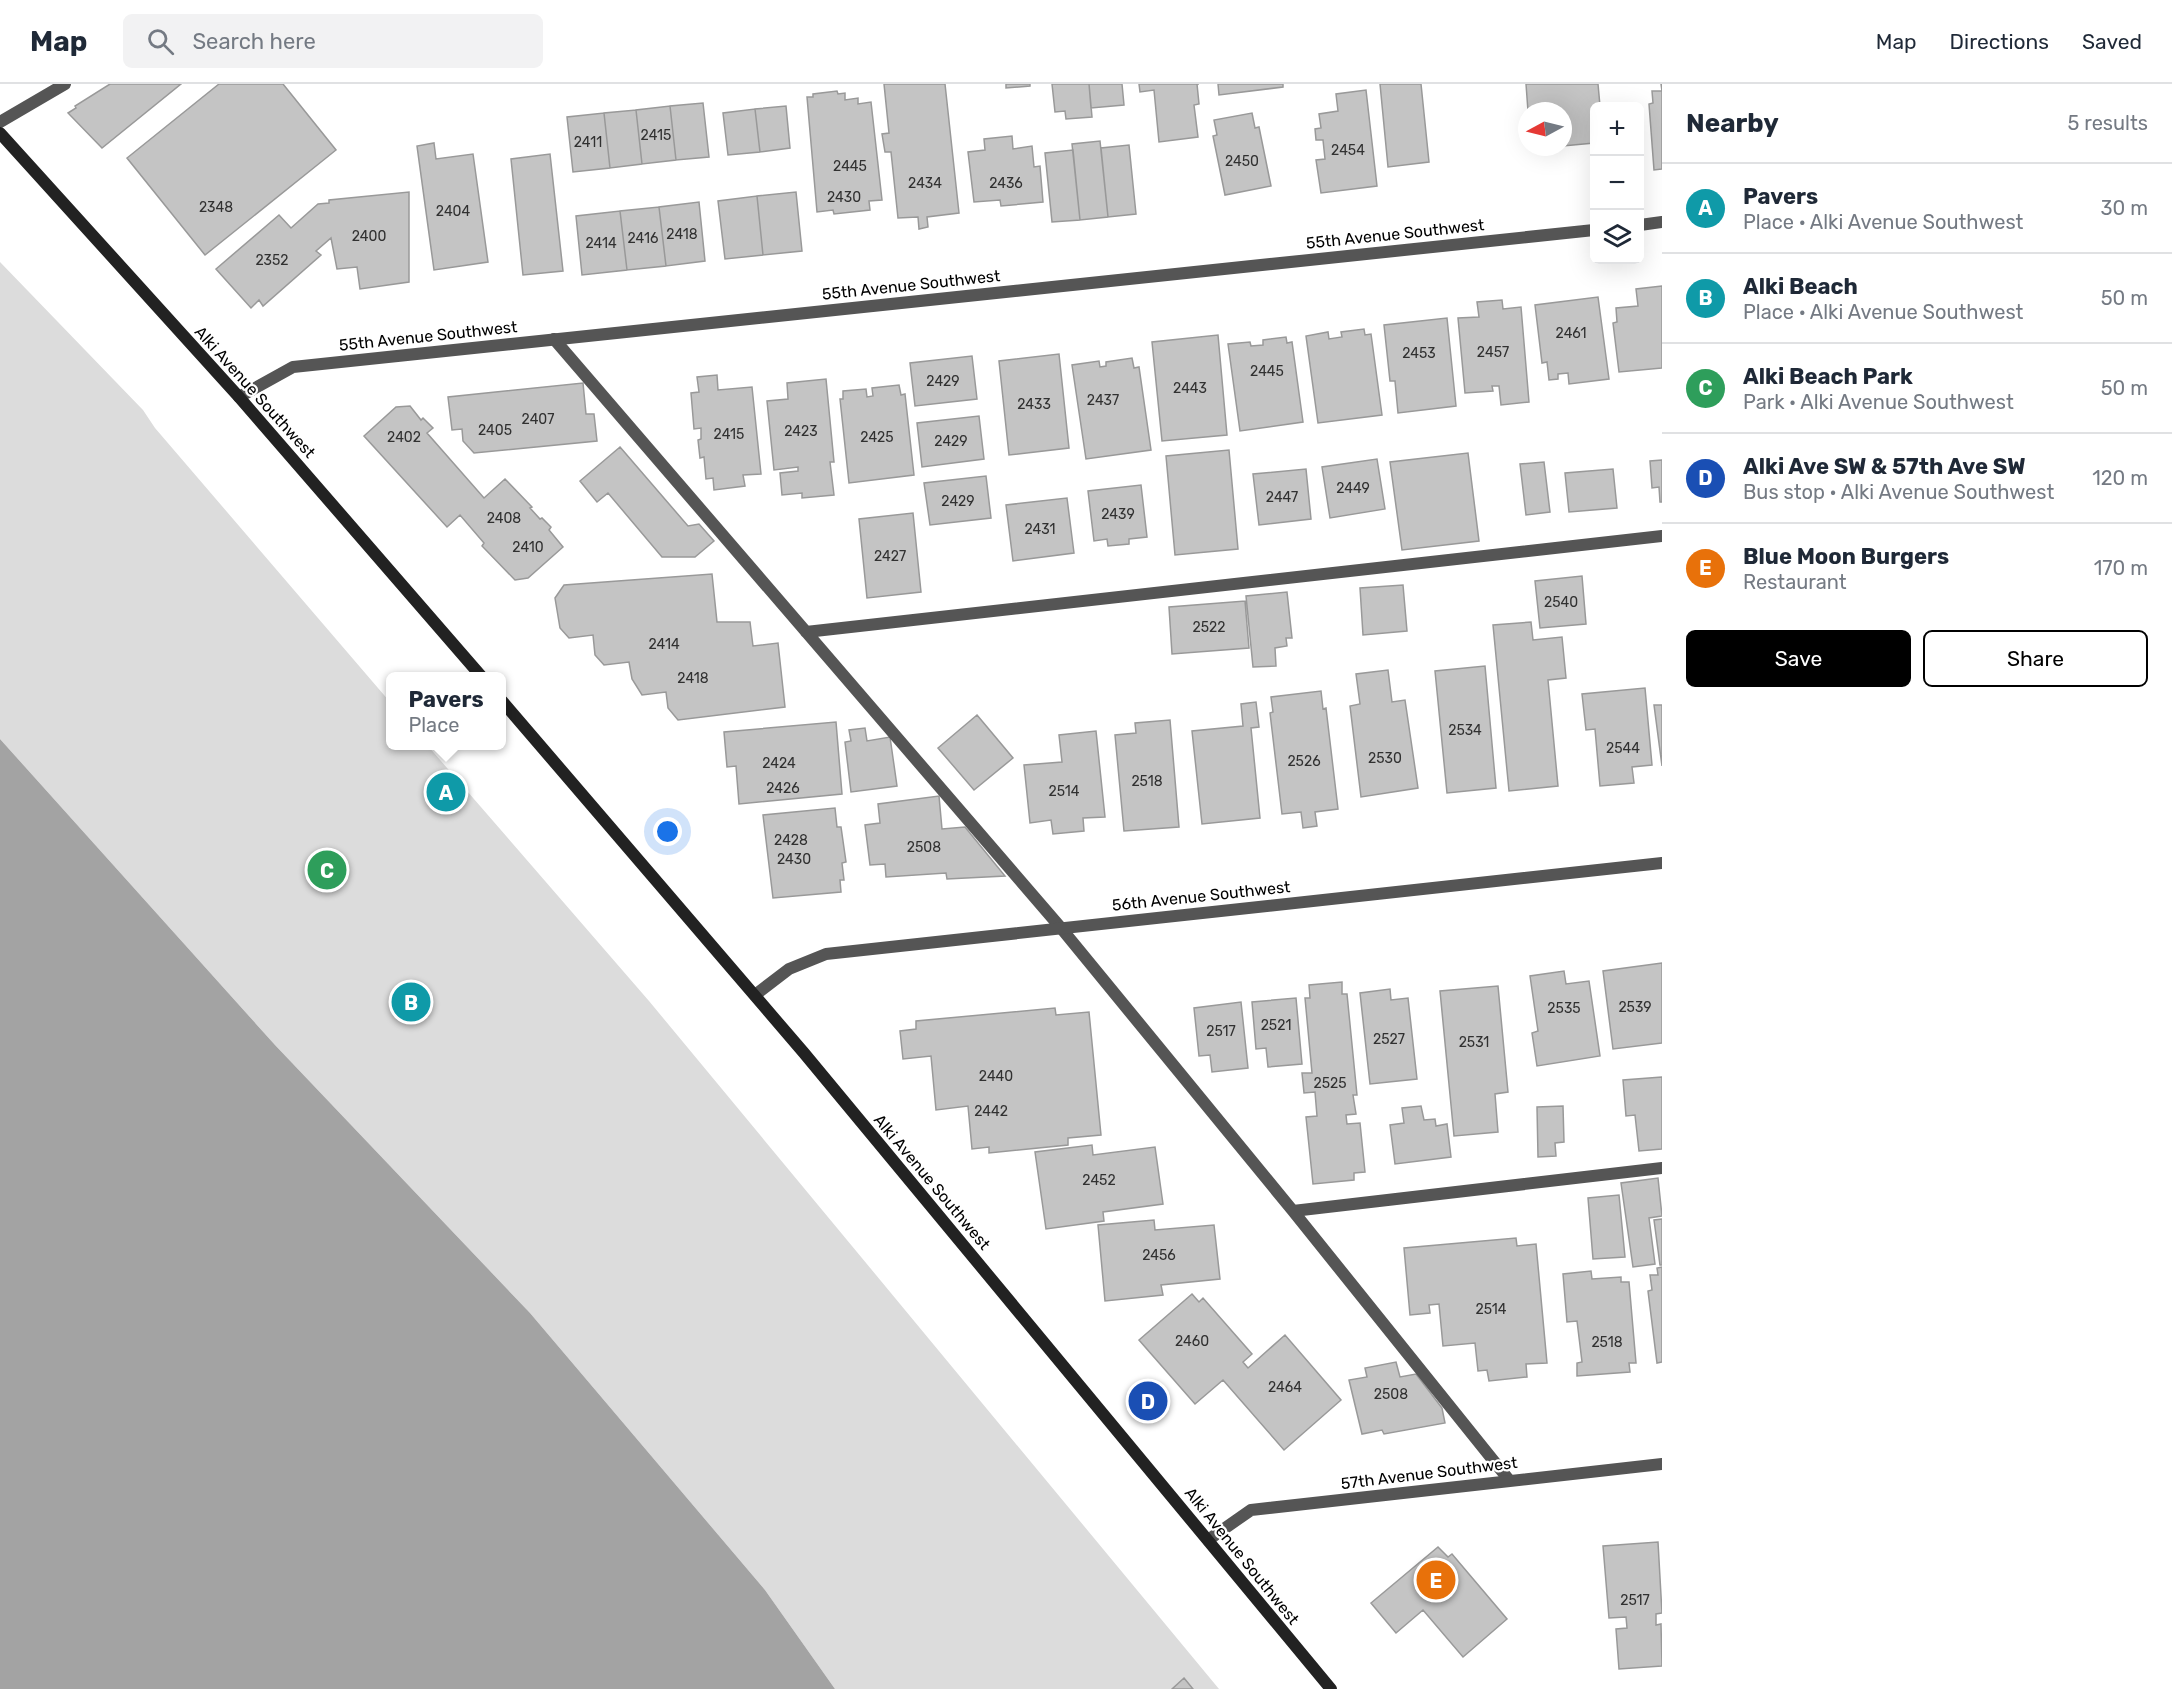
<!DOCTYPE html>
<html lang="en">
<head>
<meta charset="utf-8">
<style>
  :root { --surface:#fff; --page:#f2f2f3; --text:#1f2937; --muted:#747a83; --line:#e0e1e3; --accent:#000 }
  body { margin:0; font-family:Rubik,sans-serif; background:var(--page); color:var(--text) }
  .controls { position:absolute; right:18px; top:18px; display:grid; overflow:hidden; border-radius:9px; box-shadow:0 6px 24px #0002 }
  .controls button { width:54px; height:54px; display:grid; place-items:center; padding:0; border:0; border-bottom:2px solid var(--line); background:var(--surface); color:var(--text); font:30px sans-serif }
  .compass { position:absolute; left:1518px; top:18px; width:54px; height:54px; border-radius:50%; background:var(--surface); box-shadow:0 6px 24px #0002; rotate:263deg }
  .you { position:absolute; left:668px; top:748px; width:21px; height:21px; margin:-15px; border:4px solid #fff; border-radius:50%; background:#1a73e8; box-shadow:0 0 0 9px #1a73e833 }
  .badge { display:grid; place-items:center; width:39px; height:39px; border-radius:50%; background:var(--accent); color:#fff; font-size:20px; font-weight:700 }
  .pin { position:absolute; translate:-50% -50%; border:3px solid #fff; box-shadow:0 2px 6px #0006 }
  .popup { position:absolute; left:386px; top:588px; width:120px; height:78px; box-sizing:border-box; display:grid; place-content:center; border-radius:9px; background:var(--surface); filter:drop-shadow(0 2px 4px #0005); font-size:20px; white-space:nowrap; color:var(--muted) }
  .popup b { font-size:22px; color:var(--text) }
  .popup::after { content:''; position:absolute; left:50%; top:100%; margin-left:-12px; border:12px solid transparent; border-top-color:var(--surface) }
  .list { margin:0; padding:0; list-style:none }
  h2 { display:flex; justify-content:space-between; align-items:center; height:78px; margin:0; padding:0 24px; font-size:26px }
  h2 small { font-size:20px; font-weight:400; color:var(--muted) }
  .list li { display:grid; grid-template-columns:39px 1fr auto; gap:18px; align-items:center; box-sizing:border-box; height:90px; padding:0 24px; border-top:2px solid var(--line) }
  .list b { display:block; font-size:22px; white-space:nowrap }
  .list p { margin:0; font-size:20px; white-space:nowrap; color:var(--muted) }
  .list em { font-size:20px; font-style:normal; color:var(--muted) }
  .actions { display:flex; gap:12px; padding:18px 24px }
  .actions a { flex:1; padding:14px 0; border:2px solid var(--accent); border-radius:9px; text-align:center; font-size:21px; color:var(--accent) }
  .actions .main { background:var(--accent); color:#fff }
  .icon { flex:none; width:33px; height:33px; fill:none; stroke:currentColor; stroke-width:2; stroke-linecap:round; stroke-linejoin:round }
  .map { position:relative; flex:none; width:1662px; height:1605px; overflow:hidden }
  header { display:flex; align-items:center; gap:36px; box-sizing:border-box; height:84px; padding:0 30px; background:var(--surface); border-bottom:2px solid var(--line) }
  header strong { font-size:28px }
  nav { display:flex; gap:33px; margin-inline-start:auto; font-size:21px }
  .search { width:420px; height:54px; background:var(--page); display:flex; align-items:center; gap:15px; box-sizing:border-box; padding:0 21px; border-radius:9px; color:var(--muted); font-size:22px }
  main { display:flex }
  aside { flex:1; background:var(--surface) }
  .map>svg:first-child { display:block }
  .green { fill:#dcdcdc }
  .water { fill:#a3a3a3 }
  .building { fill:#c4c4c4; stroke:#999; stroke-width:1.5 }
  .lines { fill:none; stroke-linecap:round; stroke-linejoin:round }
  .service { stroke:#555; stroke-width:12 }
  .minor { stroke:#555; stroke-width:12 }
  .secondary { stroke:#222; stroke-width:12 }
  .labels { text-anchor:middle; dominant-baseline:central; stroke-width:4.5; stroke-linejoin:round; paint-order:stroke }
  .number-label { font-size:14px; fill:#313131 }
  .street-label { font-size:16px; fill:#000; stroke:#fff }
</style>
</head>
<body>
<header>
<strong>Map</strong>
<div class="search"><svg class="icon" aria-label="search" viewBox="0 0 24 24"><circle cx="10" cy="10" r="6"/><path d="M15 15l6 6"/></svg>Search here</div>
<nav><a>Map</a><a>Directions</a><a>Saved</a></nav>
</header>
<main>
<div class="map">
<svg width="1662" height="1605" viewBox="0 0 1662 1605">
  <rect width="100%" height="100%" fill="#fff"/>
  <path class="green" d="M 0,178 L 143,326 L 155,344 L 390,618 L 390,662 L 428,662 L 649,917 L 1219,1605 L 835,1605 L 765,1506 L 530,1229 L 275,961 L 0,655 Z"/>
  <path class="water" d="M 0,655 L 275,961 L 530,1229 L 765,1506 L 835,1605 L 0,1605 Z"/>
  <path class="building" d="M 110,0 L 181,0 L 102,64 L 68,29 L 76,24 L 75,22 Z
    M 219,0 L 283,0 L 336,66 L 205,171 L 127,74 Z
    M 884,0 L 945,0 L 959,129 L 927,133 L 928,143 L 919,145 L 918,133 L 898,134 L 891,68 L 885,68 L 882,50 L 889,49 Z
    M 1006,0 L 1030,0 L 1030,2 L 1006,4 Z
    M 1052,0 L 1089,0 L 1092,33 L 1066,35 L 1065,27 L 1055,28 Z
    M 1089,0 L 1122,0 L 1124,21 L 1091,24 Z
    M 1139,0 L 1199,0 L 1197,0 L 1199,20 L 1194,21 L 1198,53 L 1159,58 L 1154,6 L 1140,8 Z
    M 1218,0 L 1283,0 L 1283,3 L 1219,11 Z
    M 1380,0 L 1421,0 L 1429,78 L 1388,83 Z
    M 1526,0 L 1598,0 L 1600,22 L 1594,22 L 1594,59 L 1563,62 L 1563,27 L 1528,27 Z
    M 1661,0 L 1662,0 L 1662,85 L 1654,86 L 1649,20 L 1653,19 L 1652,7 L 1662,7 Z
    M 1366,6 L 1377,102 L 1321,109 L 1316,76 L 1325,75 L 1323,56 L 1316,56 L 1315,45 L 1321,44 L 1319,30 L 1338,27 L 1336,10 Z
    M 837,7 L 838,10 L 845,9 L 845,16 L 858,14 L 858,20 L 871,18 L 882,116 L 869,117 L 870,126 L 834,130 L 833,126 L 817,128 L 807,13 L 813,13 L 813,10 Z
    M 703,19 L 709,73 L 676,76 L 670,22 Z
    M 670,22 L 676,76 L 642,80 L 636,26 Z
    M 786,22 L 790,64 L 760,68 L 755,25 Z
    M 755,25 L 760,68 L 728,71 L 723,29 Z
    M 636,26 L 642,80 L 610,84 L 604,29 Z
    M 604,29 L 610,84 L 573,88 L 567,33 Z
    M 1252,29 L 1255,44 L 1259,43 L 1271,102 L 1225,111 L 1213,52 L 1217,51 L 1214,36 Z
    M 1012,52 L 1013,65 L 1032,62 L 1034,83 L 1040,82 L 1043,118 L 1001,122 L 1000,116 L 974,118 L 968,68 L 985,66 L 984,55 Z
    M 1100,57 L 1108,133 L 1080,136 L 1072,60 Z
    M 434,59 L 436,75 L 473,70 L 488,178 L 434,186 L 417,62 Z
    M 1129,61 L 1136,130 L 1108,133 L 1101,64 Z
    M 1073,66 L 1080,136 L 1052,138 L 1045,69 Z
    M 550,70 L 563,187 L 523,191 L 511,75 Z
    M 409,108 L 409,198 L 360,205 L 357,183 L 337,185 L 331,154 L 316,167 L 321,171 L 263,222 L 259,216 L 251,224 L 216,185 L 279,131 L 291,144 L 318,120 L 329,119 L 329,116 Z
    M 796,108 L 802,167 L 763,171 L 757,112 Z
    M 757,112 L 763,171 L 725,175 L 718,117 Z
    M 699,118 L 705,177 L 666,182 L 659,123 Z
    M 659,123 L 666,182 L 627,186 L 620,127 Z
    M 620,127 L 627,186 L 582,191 L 576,132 Z
    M 1662,202 L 1662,284 L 1619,288 L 1613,239 L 1617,238 L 1616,224 L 1638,222 L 1636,205 Z
    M 1598,213 L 1609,295 L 1569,300 L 1568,289 L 1558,290 L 1558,295 L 1549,296 L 1547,278 L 1542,279 L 1535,221 Z
    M 1502,216 L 1503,225 L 1521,223 L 1529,318 L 1501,321 L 1499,302 L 1492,302 L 1493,307 L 1465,309 L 1458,234 L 1479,233 L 1477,218 Z
    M 1447,234 L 1456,322 L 1398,329 L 1395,297 L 1390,297 L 1384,241 Z
    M 1364,245 L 1365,251 L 1371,250 L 1382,331 L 1318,339 L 1306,252 L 1328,248 L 1329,255 L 1342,253 L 1341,248 Z
    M 1218,251 L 1227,351 L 1162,357 L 1152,258 Z
    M 1286,253 L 1287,259 L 1292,258 L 1303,338 L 1240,347 L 1228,260 L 1250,258 L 1251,262 L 1263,261 L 1263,256 Z
    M 1059,270 L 1069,364 L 1009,371 L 999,277 Z
    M 972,272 L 977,315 L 915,322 L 910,279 Z
    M 1132,274 L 1134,284 L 1139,283 L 1151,366 L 1086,375 L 1072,281 L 1099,277 L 1100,283 L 1106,282 L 1106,278 Z
    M 717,291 L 718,306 L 752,303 L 761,390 L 743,391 L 745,402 L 714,406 L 713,394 L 706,395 L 704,373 L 700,374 L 698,356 L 701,355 L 701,344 L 694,345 L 691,309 L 699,308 L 697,293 Z
    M 826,295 L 834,378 L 830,378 L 834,411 L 802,414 L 802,409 L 782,411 L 780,389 L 798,387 L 798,383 L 774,386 L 767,317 L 788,315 L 787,299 Z
    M 583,299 L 586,330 L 594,330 L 597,357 L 474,369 L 463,357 L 462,345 L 452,346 L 448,313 Z
    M 899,301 L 901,311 L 905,310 L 914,391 L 849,399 L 840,315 L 843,315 L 843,307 L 866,305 L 867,313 L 873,312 L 872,304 Z
    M 410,322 L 421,336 L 423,334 L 433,344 L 427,349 L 484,414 L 505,395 L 532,423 L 530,424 L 540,435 L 542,434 L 551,443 L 549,446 L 563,463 L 528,494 L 515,496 L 482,462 L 484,459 L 460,431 L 447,443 L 364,352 L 396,323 Z
    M 979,332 L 984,375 L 922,383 L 917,339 Z
    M 620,363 L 688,442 L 699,440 L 714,457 L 695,473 L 662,473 L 608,409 L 597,418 L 580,397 Z
    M 1229,366 L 1238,465 L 1175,471 L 1166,372 Z
    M 1468,369 L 1479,457 L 1402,466 L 1390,378 Z
    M 1377,375 L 1385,425 L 1330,434 L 1322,383 Z
    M 1662,376 L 1662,418 L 1660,418 L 1659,403 L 1652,404 L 1650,377 Z
    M 1544,378 L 1550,428 L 1526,431 L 1520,380 Z
    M 1306,385 L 1311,435 L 1259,441 L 1253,390 Z
    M 1613,385 L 1617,424 L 1569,428 L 1565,389 Z
    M 986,392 L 991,434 L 930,441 L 924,399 Z
    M 1141,401 L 1147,453 L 1129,455 L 1129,460 L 1108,462 L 1107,455 L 1094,457 L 1088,407 Z
    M 1067,414 L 1074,469 L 1013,477 L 1006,421 Z
    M 913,429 L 921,508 L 867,514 L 859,435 Z
    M 712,490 L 717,538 L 750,538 L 753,562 L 778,559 L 785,623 L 678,636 L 668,624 L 666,608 L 642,611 L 632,595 L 629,578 L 604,581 L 595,571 L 593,551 L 569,554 L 560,544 L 555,514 L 564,501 Z
    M 1582,492 L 1586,540 L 1540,544 L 1535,497 Z
    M 1403,501 L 1407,547 L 1363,551 L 1360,504 Z
    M 1287,508 L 1292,554 L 1286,554 L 1287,562 L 1275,564 L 1276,582 L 1253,583 L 1246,512 Z
    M 1245,517 L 1249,564 L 1172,570 L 1169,523 Z
    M 1531,538 L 1533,556 L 1562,553 L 1566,594 L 1548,596 L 1558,702 L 1509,707 L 1493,541 Z
    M 1485,582 L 1496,704 L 1447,709 L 1435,587 Z
    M 1388,586 L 1392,618 L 1405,616 L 1418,704 L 1361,713 L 1350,622 L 1360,620 L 1356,590 Z
    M 1645,604 L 1652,681 L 1632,683 L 1634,699 L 1600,702 L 1595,645 L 1586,646 L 1582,610 Z
    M 1321,607 L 1323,625 L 1326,624 L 1338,725 L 1315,728 L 1317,742 L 1303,744 L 1301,728 L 1282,730 L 1270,629 L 1273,628 L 1271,613 Z
    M 1256,618 L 1259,643 L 1251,644 L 1260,734 L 1202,740 L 1192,647 L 1243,642 L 1241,620 Z
    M 1654,621 L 1662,621 L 1662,682 Z
    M 977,631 L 1013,674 L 974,706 L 938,664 Z
    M 1170,636 L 1179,743 L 1124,747 L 1115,651 L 1136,649 L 1135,639 Z
    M 836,638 L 842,710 L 739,720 L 736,682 L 727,683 L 724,648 Z
    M 865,644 L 867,657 L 890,653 L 897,702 L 851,708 L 845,658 L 851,657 L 849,646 Z
    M 1096,647 L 1105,733 L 1083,734 L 1084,747 L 1053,750 L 1051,736 L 1030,739 L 1024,681 L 1062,678 L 1059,651 Z
    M 939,712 L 942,745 L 965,743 L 1005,792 L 947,795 L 946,789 L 886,793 L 885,780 L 870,781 L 865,741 L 880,739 L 878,720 Z
    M 835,724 L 837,743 L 841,743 L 846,778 L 842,779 L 844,796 L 840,796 L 841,808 L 773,814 L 763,731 Z
    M 1662,879 L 1662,959 L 1613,965 L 1603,887 Z
    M 1564,887 L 1566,900 L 1589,897 L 1600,972 L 1537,982 L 1532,949 L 1538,947 L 1530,892 Z
    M 1342,898 L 1342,910 L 1347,910 L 1357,1011 L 1353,1011 L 1356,1030 L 1346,1031 L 1347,1040 L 1360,1039 L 1365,1088 L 1354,1089 L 1354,1096 L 1313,1100 L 1306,1033 L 1317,1032 L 1315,1008 L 1304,1009 L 1302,989 L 1312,989 L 1305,914 L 1310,914 L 1309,901 Z
    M 1498,902 L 1508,1008 L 1495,1010 L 1498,1048 L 1454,1052 L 1440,907 Z
    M 1390,905 L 1391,916 L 1408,914 L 1417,995 L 1370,1000 L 1360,909 Z
    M 1296,914 L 1302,980 L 1268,983 L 1266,964 L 1256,965 L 1252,918 Z
    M 1241,918 L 1248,984 L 1212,988 L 1210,971 L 1199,972 L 1194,924 Z
    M 1055,924 L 1056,931 L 1089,928 L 1101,1051 L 1068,1054 L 1068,1061 L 989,1069 L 989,1063 L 972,1065 L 968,1022 L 936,1026 L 931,972 L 903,975 L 900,947 L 916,945 L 916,937 Z
    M 1662,993 L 1662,1065 L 1639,1067 L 1635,1031 L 1626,1032 L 1623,996 Z
    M 1421,1022 L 1424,1036 L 1435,1035 L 1436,1042 L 1447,1040 L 1451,1073 L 1395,1080 L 1390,1041 L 1404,1039 L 1402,1024 Z
    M 1563,1022 L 1564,1058 L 1555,1059 L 1556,1072 L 1538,1073 L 1537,1023 Z
    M 1092,1061 L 1093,1071 L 1155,1063 L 1163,1120 L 1103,1128 L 1104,1137 L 1046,1145 L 1035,1068 Z
    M 1658,1094 L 1662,1132 L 1649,1134 L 1655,1180 L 1633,1183 L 1621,1099 Z
    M 1619,1111 L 1625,1173 L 1593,1175 L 1588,1114 Z
    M 1662,1135 L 1662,1181 L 1660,1181 L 1654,1136 Z
    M 1154,1136 L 1155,1146 L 1214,1141 L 1220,1195 L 1161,1201 L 1163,1211 L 1105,1217 L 1098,1141 Z
    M 1516,1154 L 1517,1162 L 1536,1160 L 1547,1279 L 1526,1280 L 1527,1293 L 1489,1297 L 1487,1286 L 1478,1287 L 1475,1259 L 1443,1262 L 1439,1220 L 1429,1221 L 1430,1229 L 1410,1231 L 1404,1164 Z
    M 1662,1183 L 1662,1278 L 1657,1279 L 1648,1207 L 1652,1206 L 1650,1191 L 1658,1191 L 1657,1184 Z
    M 1591,1187 L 1592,1195 L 1621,1193 L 1621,1198 L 1629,1198 L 1636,1279 L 1629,1279 L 1630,1288 L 1577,1292 L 1577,1279 L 1582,1278 L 1577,1237 L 1567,1238 L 1563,1190 Z
    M 1192,1210 L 1199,1218 L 1203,1214 L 1252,1270 L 1243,1278 L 1248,1284 L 1285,1251 L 1341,1316 L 1284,1366 L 1223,1296 L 1195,1320 L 1139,1256 Z
    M 1396,1278 L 1400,1293 L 1416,1290 L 1442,1324 L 1445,1339 L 1384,1350 L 1382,1346 L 1362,1350 L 1349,1296 L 1367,1293 L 1365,1284 Z
    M 1658,1458 L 1662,1529 L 1656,1530 L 1656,1541 L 1661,1540 L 1662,1582 L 1619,1585 L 1616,1545 L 1627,1544 L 1626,1533 L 1609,1534 L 1603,1462 Z
    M 1438,1463 L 1448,1473 L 1452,1470 L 1507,1535 L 1463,1573 L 1423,1526 L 1396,1549 L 1371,1519 Z
    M 1184,1594 L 1193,1605 L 1172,1605 Z"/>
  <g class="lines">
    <path class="service" d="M 554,255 L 1061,844 L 1293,1127 L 1509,1396
      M 806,548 L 1662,452
      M 1293,1127 L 1662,1084"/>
    <path class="minor" d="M 0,38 L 65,0
      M 1640,141 L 1662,138
      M 239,313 L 293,283 L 1594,146
      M 755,911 L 789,885 L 826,870 L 1662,779
      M 1208,1456 L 1251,1426 L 1662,1380"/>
    <path class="secondary" d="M 0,49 L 239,313 L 481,592
      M 502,617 L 804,969 L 1331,1605"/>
  </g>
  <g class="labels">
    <g class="number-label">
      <text x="656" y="51">2415</text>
      <text x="588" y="58">2411</text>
      <text x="1348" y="66">2454</text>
      <text x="1242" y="77">2450</text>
      <text x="850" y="82">2445</text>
      <text x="925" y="99">2434</text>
      <text x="1006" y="99">2436</text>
      <text x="844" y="113">2430</text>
      <text x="216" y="123">2348</text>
      <text x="453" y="127">2404</text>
      <text x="682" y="150">2418</text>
      <text x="369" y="152">2400</text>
      <text x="643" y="154">2416</text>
      <text x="601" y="159">2414</text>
      <text x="272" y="176">2352</text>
      <text x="1571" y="249">2461</text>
      <text x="1493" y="268">2457</text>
      <text x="1419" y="269">2453</text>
      <text x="1267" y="287">2445</text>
      <text x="943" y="297">2429</text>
      <text x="1190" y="304">2443</text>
      <text x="1103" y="316">2437</text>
      <text x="1034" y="320">2433</text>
      <text x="538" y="335">2407</text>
      <text x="495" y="346">2405</text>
      <text x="801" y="347">2423</text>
      <text x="729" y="350">2415</text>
      <text x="404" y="353">2402</text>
      <text x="877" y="353">2425</text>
      <text x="951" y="357">2429</text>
      <text x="1353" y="404">2449</text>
      <text x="1282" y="413">2447</text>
      <text x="958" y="417">2429</text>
      <text x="1118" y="430">2439</text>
      <text x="504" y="434">2408</text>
      <text x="1040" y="445">2431</text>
      <text x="528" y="463">2410</text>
      <text x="890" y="472">2427</text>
      <text x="1561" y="518">2540</text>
      <text x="1209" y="543">2522</text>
      <text x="664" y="560">2414</text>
      <text x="693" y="594">2418</text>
      <text x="1465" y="646">2534</text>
      <text x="1623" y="664">2544</text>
      <text x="1385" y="674">2530</text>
      <text x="1304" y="677">2526</text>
      <text x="779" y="679">2424</text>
      <text x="1147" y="697">2518</text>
      <text x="783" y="704">2426</text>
      <text x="1064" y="707">2514</text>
      <text x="791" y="756">2428</text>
      <text x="924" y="763">2508</text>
      <text x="794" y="775">2430</text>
      <text x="1635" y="923">2539</text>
      <text x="1564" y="924">2535</text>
      <text x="1276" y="941">2521</text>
      <text x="1221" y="947">2517</text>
      <text x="1389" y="955">2527</text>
      <text x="1474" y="958">2531</text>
      <text x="996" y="992">2440</text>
      <text x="1330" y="999">2525</text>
      <text x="991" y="1027">2442</text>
      <text x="1099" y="1096">2452</text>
      <text x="1159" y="1171">2456</text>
      <text x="1491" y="1225">2514</text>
      <text x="1192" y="1257">2460</text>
      <text x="1607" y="1258">2518</text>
      <text x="1285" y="1303">2464</text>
      <text x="1391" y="1310">2508</text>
      <text x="1635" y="1516">2517</text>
    </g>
    <g class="street-label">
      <text transform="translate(1395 150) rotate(-6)">55th Avenue Southwest</text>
      <text transform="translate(911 201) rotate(-6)">55th Avenue Southwest</text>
      <text transform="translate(428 252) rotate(-6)">55th Avenue Southwest</text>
      <text transform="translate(255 308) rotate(48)">Alki Avenue Southwest</text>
      <text transform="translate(1201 812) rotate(-6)">56th Avenue Southwest</text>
      <text transform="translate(932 1098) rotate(50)">Alki Avenue Southwest</text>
      <text transform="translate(1429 1389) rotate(-7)">57th Avenue Southwest</text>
      <text transform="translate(1242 1472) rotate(51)">Alki Avenue Southwest</text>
    </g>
  </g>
</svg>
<div class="controls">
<button>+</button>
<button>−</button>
<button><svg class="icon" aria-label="layers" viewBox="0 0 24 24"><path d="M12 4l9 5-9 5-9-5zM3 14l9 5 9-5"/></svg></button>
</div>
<svg class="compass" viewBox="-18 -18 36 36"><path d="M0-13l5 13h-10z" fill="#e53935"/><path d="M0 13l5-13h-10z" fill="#747a83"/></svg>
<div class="you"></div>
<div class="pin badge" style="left:446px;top:708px;background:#0f9aa8">A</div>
<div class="popup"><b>Pavers</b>Place</div>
<div class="pin badge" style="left:411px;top:918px;background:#0f9aa8">B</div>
<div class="pin badge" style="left:327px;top:786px;background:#2e9e5b">C</div>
<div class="pin badge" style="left:1148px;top:1317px;background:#1a4fb4">D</div>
<div class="pin badge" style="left:1436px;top:1496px;background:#e8710a">E</div>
</div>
<aside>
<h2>Nearby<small>5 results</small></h2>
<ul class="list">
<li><span class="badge" style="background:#0f9aa8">A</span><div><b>Pavers</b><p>Place · Alki Avenue Southwest</p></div><em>30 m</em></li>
<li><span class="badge" style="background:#0f9aa8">B</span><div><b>Alki Beach</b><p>Place · Alki Avenue Southwest</p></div><em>50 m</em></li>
<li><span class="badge" style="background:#2e9e5b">C</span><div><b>Alki Beach Park</b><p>Park · Alki Avenue Southwest</p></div><em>50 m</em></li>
<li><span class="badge" style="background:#1a4fb4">D</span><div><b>Alki Ave SW &amp; 57th Ave SW</b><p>Bus stop · Alki Avenue Southwest</p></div><em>120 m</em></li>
<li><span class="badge" style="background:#e8710a">E</span><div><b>Blue Moon Burgers</b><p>Restaurant</p></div><em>170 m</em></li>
</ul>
<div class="actions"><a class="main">Save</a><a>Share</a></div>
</aside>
</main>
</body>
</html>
